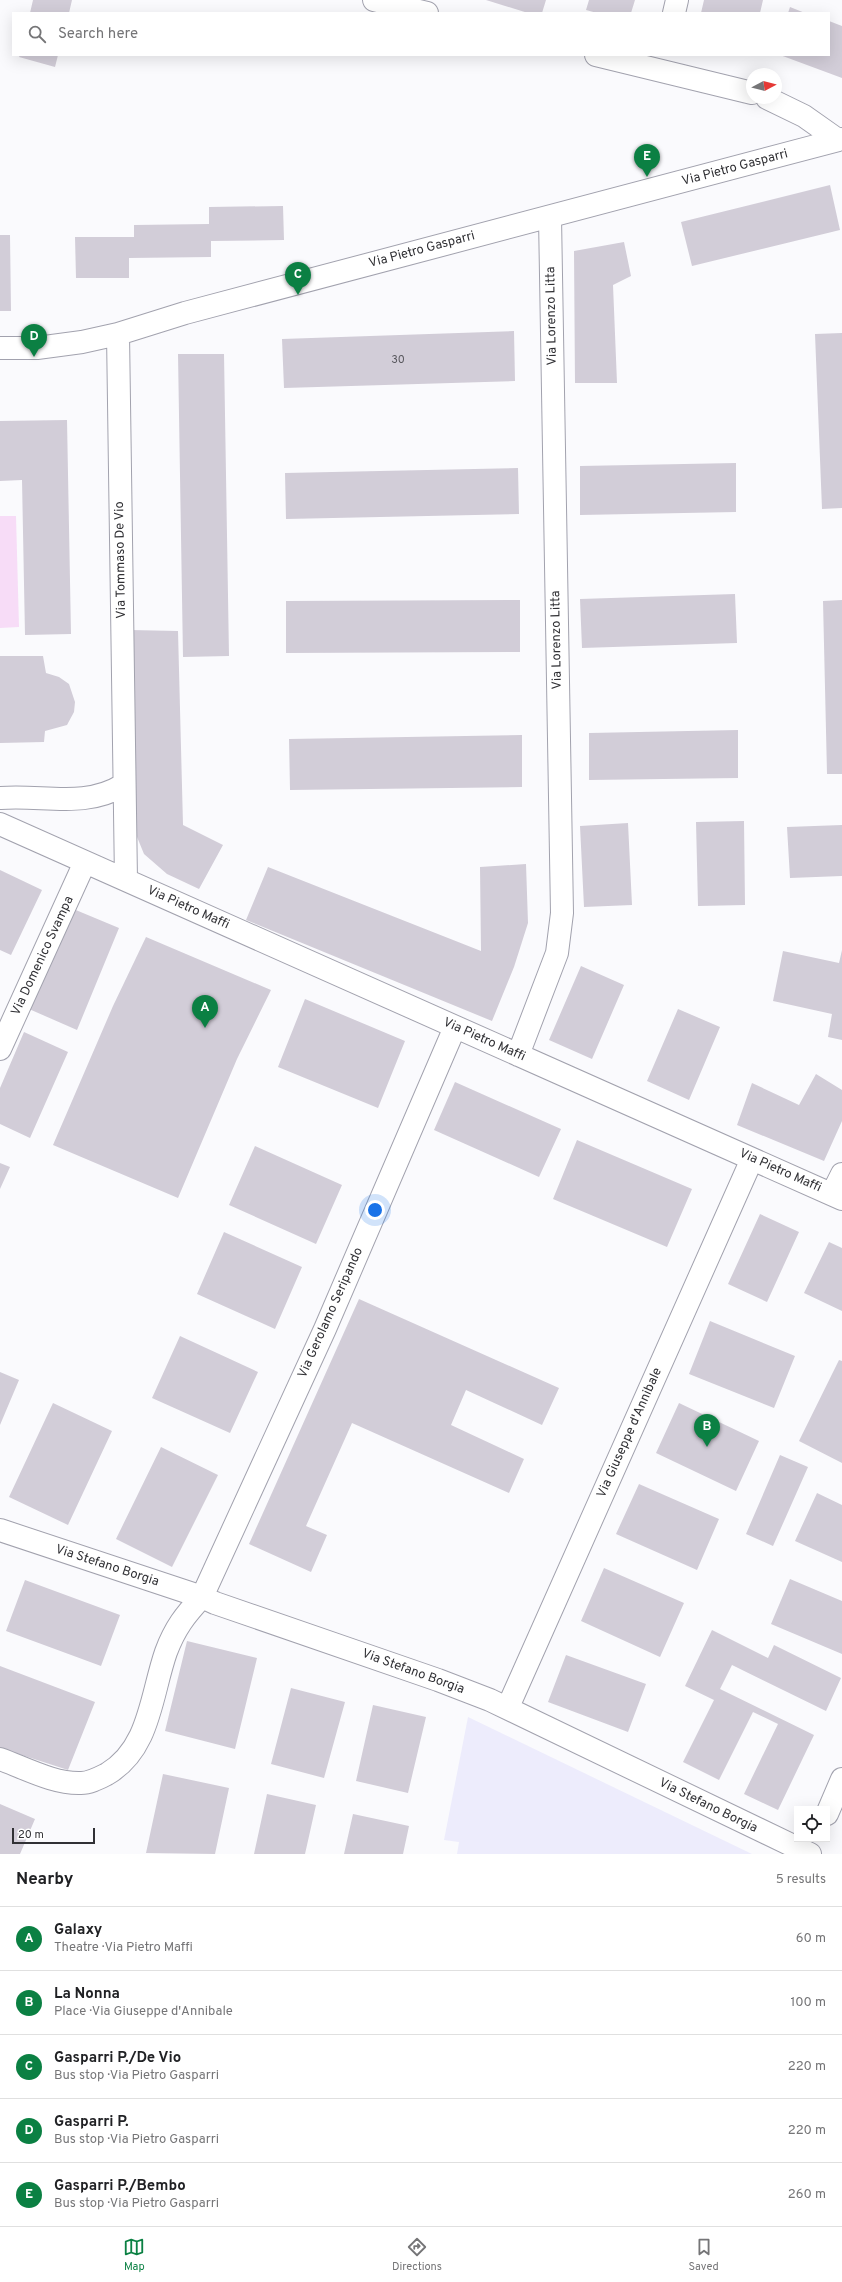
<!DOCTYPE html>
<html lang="en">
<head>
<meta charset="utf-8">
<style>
  :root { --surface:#fff; --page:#f6f6f6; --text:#202124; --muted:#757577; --line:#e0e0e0; --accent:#0b8043 }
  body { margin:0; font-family:Overpass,sans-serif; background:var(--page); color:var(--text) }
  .controls { position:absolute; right:12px; bottom:12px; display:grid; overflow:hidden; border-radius:0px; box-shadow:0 4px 16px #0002 }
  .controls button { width:36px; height:36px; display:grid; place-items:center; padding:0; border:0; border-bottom:1px solid var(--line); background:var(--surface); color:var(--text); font:20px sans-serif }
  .compass { position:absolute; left:746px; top:68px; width:36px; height:36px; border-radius:50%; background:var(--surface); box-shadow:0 4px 16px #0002; rotate:83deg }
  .scale { position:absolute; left:12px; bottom:10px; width:83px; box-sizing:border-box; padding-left:4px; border:2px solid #313135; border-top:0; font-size:11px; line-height:14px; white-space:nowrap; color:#313135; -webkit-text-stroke:3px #fff; paint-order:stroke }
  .you { position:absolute; left:375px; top:1210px; width:14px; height:14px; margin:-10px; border:3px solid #fff; border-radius:50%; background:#1a73e8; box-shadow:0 0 0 6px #1a73e833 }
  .badge { display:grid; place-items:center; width:26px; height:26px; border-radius:50%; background:var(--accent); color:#fff; font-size:13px; font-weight:700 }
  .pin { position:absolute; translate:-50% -33px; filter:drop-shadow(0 1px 2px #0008) }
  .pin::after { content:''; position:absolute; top:21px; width:14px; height:12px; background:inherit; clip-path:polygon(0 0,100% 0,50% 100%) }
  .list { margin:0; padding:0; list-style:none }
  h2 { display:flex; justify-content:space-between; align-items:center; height:52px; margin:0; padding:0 16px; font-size:17px }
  h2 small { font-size:13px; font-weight:400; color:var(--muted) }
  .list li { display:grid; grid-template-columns:26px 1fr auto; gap:12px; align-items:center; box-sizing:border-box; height:64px; padding:0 16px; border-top:1px solid var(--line) }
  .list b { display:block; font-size:15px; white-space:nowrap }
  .list p { margin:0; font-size:13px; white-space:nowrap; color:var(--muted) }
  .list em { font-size:13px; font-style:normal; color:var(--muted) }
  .icon { flex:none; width:22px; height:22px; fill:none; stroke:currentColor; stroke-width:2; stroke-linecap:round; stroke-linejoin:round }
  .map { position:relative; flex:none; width:842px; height:1854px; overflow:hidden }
  .search { position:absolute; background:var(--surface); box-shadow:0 4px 16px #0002; left:12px; right:12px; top:12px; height:44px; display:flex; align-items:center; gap:10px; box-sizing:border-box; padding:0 14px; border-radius:0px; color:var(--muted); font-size:15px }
  .sheet { height:372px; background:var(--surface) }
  nav { display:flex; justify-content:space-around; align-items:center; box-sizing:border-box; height:56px; border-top:1px solid var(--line); background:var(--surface); font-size:11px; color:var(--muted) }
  nav a { display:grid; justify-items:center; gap:2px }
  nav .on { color:var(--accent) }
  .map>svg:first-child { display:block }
  .built { fill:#edecfc }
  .green { fill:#f7dcf7 }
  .building { fill:#d2cdd8 }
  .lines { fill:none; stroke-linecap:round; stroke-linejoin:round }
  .minor-casing { stroke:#a2a2ae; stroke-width:24 }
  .minor { stroke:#fff; stroke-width:22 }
  .labels { text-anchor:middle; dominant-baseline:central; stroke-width:4; stroke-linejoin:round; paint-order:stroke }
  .number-label { font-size:11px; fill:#59585e }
  .street-label { font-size:13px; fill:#313135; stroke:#fff }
</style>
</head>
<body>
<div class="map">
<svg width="842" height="1854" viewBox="0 0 842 1854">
  <rect width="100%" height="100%" fill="#fafafd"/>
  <path class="built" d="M 468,1717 L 752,1854 L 457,1854 L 459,1842 L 444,1840 Z"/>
  <path class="green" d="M 0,516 L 16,516 L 19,627 L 0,628 Z"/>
  <path class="building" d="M 33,0 L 72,0 L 69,13 L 30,13 Z
    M 486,0 L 546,0 L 542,13 L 528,13 Z
    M 589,0 L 635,0 L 631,13 L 597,13 L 586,10 Z
    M 704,0 L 763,0 L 760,13 L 701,13 Z
    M 790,7 L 805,13 L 788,13 Z
    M 829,21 L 842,26 L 842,78 L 780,55 L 829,55 Z
    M 20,55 L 58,55 L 55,67 L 19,57 Z
    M 830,185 L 840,230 L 692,266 L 681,222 Z
    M 283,206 L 284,240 L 211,241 L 211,257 L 129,258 L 129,278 L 76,278 L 75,237 L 134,237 L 134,225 L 209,224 L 209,207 Z
    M 0,235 L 10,235 L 11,311 L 0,311 Z
    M 624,242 L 631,276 L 613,285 L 617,383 L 575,383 L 574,251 Z
    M 514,331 L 515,381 L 284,388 L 282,339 Z
    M 842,333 L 842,508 L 822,509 L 815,334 Z
    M 178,354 L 224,354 L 229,656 L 183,657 Z
    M 67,420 L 71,634 L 25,635 L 22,480 L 0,481 L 0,421 Z
    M 736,463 L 736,512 L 580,515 L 580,466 Z
    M 518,468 L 519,514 L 286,519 L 285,473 Z
    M 735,594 L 737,643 L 582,648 L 580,599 Z
    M 520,600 L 520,652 L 286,653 L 286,601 Z
    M 842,600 L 842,774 L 827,774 L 823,601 Z
    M 130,630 L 178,631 L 183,825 L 223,845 L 199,889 L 167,874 L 144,854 L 135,832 Z
    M 0,656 L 43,656 L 46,673 L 59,677 L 69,684 L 75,702 L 74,712 L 67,725 L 45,731 L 44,742 L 0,743 Z
    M 738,730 L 738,778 L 589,780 L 589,733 Z
    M 522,735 L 522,787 L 290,790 L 289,739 Z
    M 744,821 L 745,905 L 698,906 L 696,822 Z
    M 628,823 L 632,905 L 584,907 L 580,826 Z
    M 842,825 L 842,876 L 790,878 L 787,827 Z
    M 526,864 L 528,923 L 514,967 L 492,1021 L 246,920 L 268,867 L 481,951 L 480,867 Z
    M 0,870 L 42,890 L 11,955 L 0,950 Z
    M 71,908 L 119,928 L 77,1030 L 29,1009 Z
    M 146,937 L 271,990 L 237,1059 L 178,1198 L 53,1145 L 113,1006 Z
    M 842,950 L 842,1040 L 828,1037 L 832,1014 L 773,1001 L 783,951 L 839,963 Z
    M 581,966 L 624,985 L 592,1059 L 549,1040 Z
    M 305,999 L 405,1041 L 378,1108 L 278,1067 Z
    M 678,1009 L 720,1027 L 689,1100 L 647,1081 Z
    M 24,1032 L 68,1052 L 30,1138 L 0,1124 L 0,1088 Z
    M 816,1074 L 842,1090 L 842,1121 L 824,1161 L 737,1125 L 752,1083 L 799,1105 Z
    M 455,1082 L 561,1129 L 539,1177 L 434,1130 Z
    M 577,1140 L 692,1189 L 667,1247 L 553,1199 Z
    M 255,1146 L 342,1185 L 316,1244 L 229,1205 Z
    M 0,1163 L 10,1167 L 0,1189 Z
    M 760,1214 L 799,1232 L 767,1302 L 728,1284 Z
    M 224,1232 L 302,1267 L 275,1329 L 197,1294 Z
    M 829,1242 L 842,1248 L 842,1311 L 804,1293 Z
    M 359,1299 L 559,1388 L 542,1425 L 466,1390 L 451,1425 L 524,1459 L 509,1493 L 352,1423 L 306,1526 L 327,1535 L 311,1572 L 249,1544 Z
    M 710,1321 L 795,1356 L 774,1408 L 689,1374 Z
    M 180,1336 L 258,1372 L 230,1433 L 152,1398 Z
    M 839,1360 L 842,1361 L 842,1463 L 799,1441 Z
    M 0,1372 L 19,1380 L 0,1425 Z
    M 53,1403 L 112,1431 L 68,1525 L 9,1497 Z
    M 679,1403 L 759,1441 L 736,1491 L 656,1453 Z
    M 161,1447 L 218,1475 L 172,1567 L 116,1539 Z
    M 780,1455 L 808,1467 L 773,1546 L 746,1534 Z
    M 639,1484 L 719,1519 L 697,1570 L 616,1534 Z
    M 817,1493 L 842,1505 L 842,1562 L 795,1541 Z
    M 604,1568 L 684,1603 L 660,1657 L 581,1621 Z
    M 790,1579 L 842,1601 L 842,1654 L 771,1624 Z
    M 25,1580 L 120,1615 L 101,1666 L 6,1631 Z
    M 712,1630 L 768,1658 L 774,1645 L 841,1678 L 826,1711 L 732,1665 L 720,1689 L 814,1735 L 778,1810 L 744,1794 L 778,1724 L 753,1712 L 719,1780 L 683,1762 L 714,1700 L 685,1686 Z
    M 187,1641 L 257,1658 L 235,1749 L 165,1731 Z
    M 566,1655 L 646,1684 L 628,1732 L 548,1702 Z
    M 0,1666 L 95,1702 L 68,1770 L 0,1748 Z
    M 291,1688 L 345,1702 L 324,1778 L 271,1764 Z
    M 373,1705 L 426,1717 L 408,1793 L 356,1781 Z
    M 163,1774 L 229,1788 L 215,1854 L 146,1853 Z
    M 267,1794 L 316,1805 L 305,1854 L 254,1854 Z
    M 0,1804 L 35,1819 L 20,1854 L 0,1854 Z
    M 353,1814 L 409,1826 L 403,1854 L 344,1854 Z"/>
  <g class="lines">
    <g class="minor-casing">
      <path id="minor" d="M 374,0 L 427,13
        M 674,13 L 677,0
        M 596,55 L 752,93
        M 767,98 L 804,116 L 838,140
        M 118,334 L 126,880
        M 0,348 L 37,348 L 82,342 L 118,334 L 185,313 L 842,139
        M 0,798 C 41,794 85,809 123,785
        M 0,824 L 842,1199
        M 0,1049 L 85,862
        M 518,1055 L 557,953 L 562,913 L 550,217
        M 832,1194 L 842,1174
        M 0,1530 L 202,1597 L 215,1603 L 438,1680 L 490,1700 L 810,1854
        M 508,1707 L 752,1159
        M 0,1759 C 25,1768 54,1784 81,1783 C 90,1783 99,1778 107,1774 C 150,1749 151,1695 166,1652 C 175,1628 185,1615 202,1597 L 325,1329 L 455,1027
        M 827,1814 L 842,1779"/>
    </g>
    <use href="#minor" class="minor"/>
  </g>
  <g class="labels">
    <g class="number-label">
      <text x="398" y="360">30</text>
    </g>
    <g class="street-label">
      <text transform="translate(735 168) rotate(-15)">Via Pietro Gasparri</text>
      <text transform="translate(422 250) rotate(-15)">Via Pietro Gasparri</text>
      <text transform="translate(552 316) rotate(-91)">Via Lorenzo Litta</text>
      <text transform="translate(121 560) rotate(-91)">Via Tommaso De Vio</text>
      <text transform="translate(557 640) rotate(-91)">Via Lorenzo Litta</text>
      <text transform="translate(188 908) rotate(24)">Via Pietro Maffi</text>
      <text transform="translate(43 956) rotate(-65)">Via Domenico Svampa</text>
      <text transform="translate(484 1040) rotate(24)">Via Pietro Maffi</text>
      <text transform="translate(780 1171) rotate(24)">Via Pietro Maffi</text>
      <text transform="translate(331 1313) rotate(-66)">Via Gerolamo Seripando</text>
      <text transform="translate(630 1433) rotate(-66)">Via Giuseppe d'Annibale</text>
      <text transform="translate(107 1566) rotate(18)">Via Stefano Borgia</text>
      <text transform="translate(413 1672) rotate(20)">Via Stefano Borgia</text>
      <text transform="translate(708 1806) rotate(26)">Via Stefano Borgia</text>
    </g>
  </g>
</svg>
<div class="controls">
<button><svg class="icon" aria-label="locate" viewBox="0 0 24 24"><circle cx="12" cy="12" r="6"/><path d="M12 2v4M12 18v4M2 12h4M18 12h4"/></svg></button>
</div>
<svg class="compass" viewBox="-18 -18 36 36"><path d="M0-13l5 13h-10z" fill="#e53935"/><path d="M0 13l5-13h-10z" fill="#757577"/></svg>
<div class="scale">20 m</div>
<div class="you"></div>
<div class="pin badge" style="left:205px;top:1028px">A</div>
<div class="pin badge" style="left:707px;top:1447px">B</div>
<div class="pin badge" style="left:298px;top:295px">C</div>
<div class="pin badge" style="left:34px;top:357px">D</div>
<div class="pin badge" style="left:647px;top:177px">E</div>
<div class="search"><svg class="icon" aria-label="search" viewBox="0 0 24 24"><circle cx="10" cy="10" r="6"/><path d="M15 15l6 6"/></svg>Search here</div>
</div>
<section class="sheet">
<h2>Nearby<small>5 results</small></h2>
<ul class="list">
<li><span class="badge">A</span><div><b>Galaxy</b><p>Theatre · Via Pietro Maffi</p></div><em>60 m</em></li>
<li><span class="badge">B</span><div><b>La Nonna</b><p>Place · Via Giuseppe d'Annibale</p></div><em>100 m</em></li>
<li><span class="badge">C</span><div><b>Gasparri P./De Vio</b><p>Bus stop · Via Pietro Gasparri</p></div><em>220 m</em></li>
<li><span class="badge">D</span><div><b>Gasparri P.</b><p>Bus stop · Via Pietro Gasparri</p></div><em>220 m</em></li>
<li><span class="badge">E</span><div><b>Gasparri P./Bembo</b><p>Bus stop · Via Pietro Gasparri</p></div><em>260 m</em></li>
</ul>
</section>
<nav>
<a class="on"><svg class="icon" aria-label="map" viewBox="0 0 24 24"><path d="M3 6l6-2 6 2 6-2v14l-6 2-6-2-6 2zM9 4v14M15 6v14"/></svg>Map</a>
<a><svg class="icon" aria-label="directions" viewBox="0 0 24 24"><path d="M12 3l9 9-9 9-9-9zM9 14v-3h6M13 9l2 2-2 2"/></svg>Directions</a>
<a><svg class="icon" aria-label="saved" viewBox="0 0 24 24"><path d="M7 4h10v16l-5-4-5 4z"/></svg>Saved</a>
</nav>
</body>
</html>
